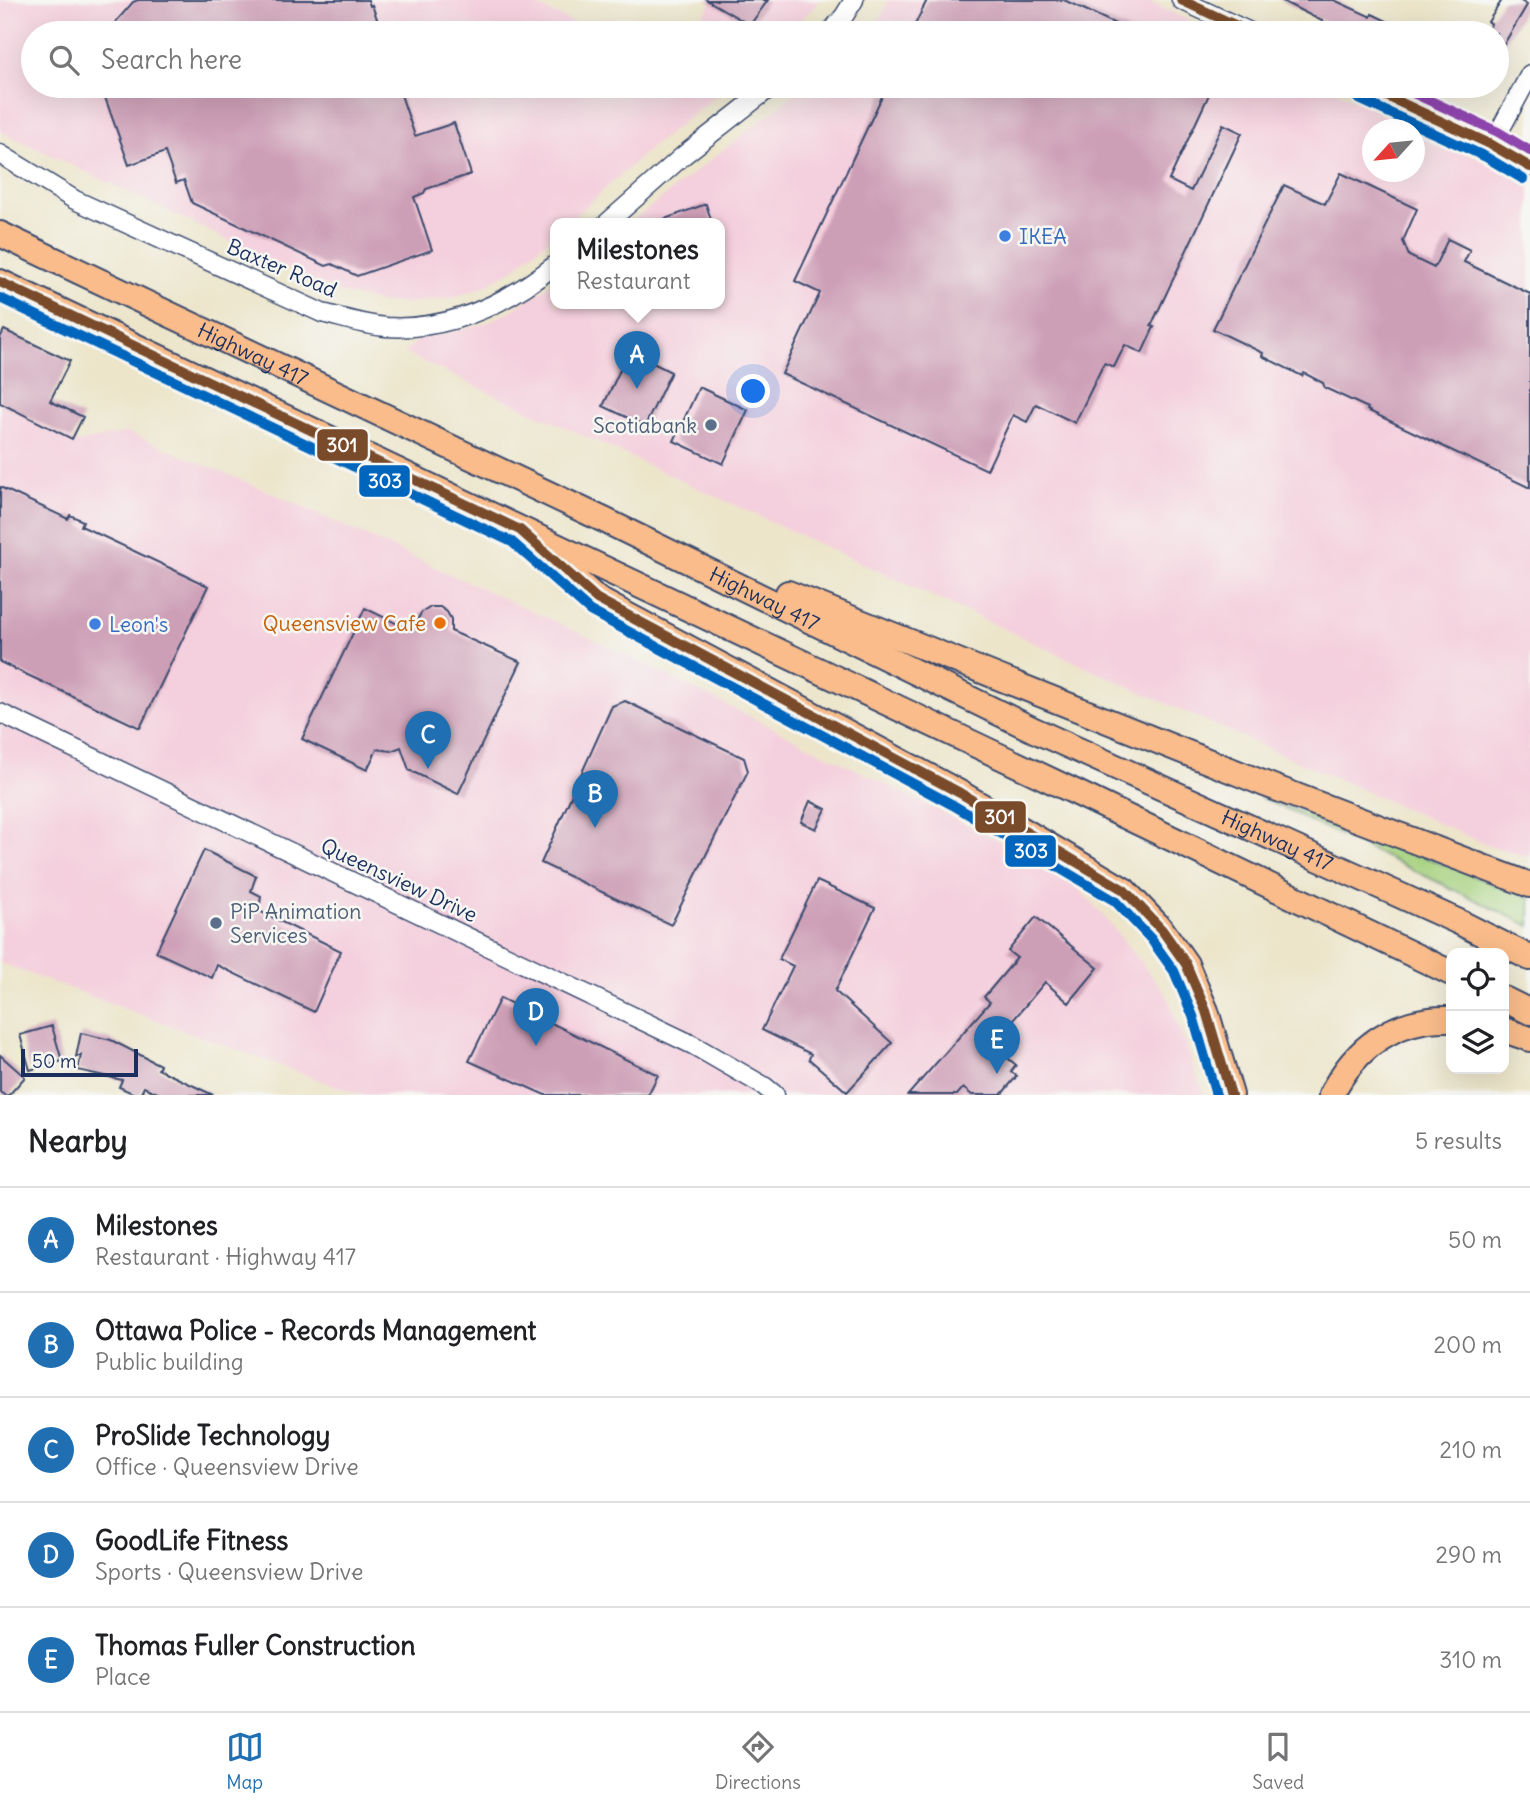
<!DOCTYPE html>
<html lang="en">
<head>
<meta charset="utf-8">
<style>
  :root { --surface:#fff; --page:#f6f6f6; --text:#202124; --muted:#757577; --line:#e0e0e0; --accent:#1f6fb2 }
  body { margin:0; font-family:Delius,sans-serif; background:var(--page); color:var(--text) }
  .controls { position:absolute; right:21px; bottom:21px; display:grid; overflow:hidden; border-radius:14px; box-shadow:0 7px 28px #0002 }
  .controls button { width:63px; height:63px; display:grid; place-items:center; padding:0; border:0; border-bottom:2px solid var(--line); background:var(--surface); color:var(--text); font:35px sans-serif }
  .compass { position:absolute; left:1362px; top:119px; width:63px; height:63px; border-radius:50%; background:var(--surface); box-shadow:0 7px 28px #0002; rotate:243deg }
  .scale { position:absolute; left:21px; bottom:18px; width:117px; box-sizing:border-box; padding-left:7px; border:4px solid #1b2f5e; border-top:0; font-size:19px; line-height:24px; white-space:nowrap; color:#1b2f5e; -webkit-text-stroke:5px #f6f6f2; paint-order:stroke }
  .you { position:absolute; left:754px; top:392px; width:24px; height:24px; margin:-18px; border:5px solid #fff; border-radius:50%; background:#1a73e8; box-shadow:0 0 0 10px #1a73e833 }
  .badge { display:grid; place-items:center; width:46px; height:46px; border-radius:50%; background:var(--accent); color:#fff; font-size:23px; font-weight:700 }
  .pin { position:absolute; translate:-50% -58px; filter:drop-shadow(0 2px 4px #0008) }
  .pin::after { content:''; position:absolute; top:37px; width:24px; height:21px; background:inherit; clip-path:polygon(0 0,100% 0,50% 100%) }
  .popup { position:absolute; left:550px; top:218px; width:175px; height:91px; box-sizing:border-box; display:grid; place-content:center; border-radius:14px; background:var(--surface); filter:drop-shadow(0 2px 5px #0005); font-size:23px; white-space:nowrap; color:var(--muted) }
  .popup b { font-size:26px; color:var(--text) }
  .popup::after { content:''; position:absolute; left:50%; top:100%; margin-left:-14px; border:14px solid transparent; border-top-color:var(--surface) }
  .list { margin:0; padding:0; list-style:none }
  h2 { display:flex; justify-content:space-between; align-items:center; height:91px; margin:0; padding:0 28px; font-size:30px }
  h2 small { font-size:23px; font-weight:400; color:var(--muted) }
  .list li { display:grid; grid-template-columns:46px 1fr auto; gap:21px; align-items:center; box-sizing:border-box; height:105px; padding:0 28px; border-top:2px solid var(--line) }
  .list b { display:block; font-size:26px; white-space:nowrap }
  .list p { margin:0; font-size:23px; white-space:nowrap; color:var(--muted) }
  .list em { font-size:23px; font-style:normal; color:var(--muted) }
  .icon { flex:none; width:38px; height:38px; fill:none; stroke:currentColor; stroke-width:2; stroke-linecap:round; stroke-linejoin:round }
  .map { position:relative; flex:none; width:1530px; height:1095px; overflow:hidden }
  .search { position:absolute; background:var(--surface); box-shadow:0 7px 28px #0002; left:21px; right:21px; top:21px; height:77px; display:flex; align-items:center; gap:18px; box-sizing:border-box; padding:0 24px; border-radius:38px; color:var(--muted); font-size:26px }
  .sheet { height:616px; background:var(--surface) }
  nav { display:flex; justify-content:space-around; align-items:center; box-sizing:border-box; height:98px; border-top:2px solid var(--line); background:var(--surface); font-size:19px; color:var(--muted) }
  nav a { display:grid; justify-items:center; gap:4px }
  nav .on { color:var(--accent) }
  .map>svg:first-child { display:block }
  .built { fill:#f4cfdd; fill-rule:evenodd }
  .green { fill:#a6d17e; stroke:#60806e; stroke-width:2 }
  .building { fill:#cd9fb6 }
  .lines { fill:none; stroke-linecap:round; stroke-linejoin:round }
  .minor-casing { stroke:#3a4a6e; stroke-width:21 }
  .highway-casing { stroke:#3a4a6e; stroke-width:28 }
  .minor { stroke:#fff; stroke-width:18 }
  .highway { stroke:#f9bc8a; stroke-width:24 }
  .bus-1-casing { stroke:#f6f6f2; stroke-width:16 }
  .bus-2-casing { stroke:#f6f6f2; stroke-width:16 }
  .bus-3-casing { stroke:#f6f6f2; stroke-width:16 }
  .bus-1 { stroke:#7a4b2a; stroke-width:10 }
  .bus-2 { stroke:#0065bd; stroke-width:10 }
  .bus-3 { stroke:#8e44ad; stroke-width:10 }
  .shop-dot { fill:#3f7fe0; stroke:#f6f6f2; stroke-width:2.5 }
  .service-dot { fill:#5c6f8a; stroke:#f6f6f2; stroke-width:2.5 }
  .food-dot { fill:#e8710a; stroke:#f6f6f2; stroke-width:2.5 }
  .labels { text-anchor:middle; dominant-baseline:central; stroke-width:5; stroke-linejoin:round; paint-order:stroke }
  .shop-label { font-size:21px; fill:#366cbe; stroke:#f6f6f2; text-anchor:start }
  .street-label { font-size:21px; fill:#1b2f5e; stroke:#f6f6f2 }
  .service-label { font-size:21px; fill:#4e5e75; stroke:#f6f6f2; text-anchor:end }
  .food-label { font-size:21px; fill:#c56008; stroke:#f6f6f2; text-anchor:end }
  .line-badge { stroke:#f6f6f2; stroke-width:2.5 }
  .badge-label { font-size:19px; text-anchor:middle; font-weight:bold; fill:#fff }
</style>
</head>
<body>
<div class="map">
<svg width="1530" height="1095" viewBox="0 0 1530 1095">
  <rect width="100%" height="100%" fill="#f6f6f2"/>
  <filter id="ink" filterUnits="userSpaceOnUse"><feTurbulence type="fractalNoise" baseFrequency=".0143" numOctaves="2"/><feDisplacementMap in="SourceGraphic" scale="14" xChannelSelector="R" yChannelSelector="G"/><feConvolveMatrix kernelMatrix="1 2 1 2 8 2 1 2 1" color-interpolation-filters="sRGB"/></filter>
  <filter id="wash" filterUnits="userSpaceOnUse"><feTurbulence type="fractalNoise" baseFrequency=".00686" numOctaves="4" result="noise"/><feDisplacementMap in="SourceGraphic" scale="28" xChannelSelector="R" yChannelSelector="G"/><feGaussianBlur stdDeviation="1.57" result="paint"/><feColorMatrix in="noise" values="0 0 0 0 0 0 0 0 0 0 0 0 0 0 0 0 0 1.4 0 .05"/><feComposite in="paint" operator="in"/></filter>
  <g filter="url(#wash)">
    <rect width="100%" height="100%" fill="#ece5ca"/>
    <path class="built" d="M 0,0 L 525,0 L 594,33 L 33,33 L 33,86 L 728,86 L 653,146 L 567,223 L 555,223 L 555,234 L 511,271 L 483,287 L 452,298 L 408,303 L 379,302 L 349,295 L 322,285 L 0,131 Z
      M 713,0 L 818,0 L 815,6 L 788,33 L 683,33 L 706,12 Z
      M 889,0 L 1146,0 L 1216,33 L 865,33 L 879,21 Z
      M 805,86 L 1326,86 L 1510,173 L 1530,186 L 1530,857 L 1490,846 L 1176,708 L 404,353 L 419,338 L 440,335 L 486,323 L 509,312 L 555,282 L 555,303 L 719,303 L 719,223 L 630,223 ZM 1372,130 L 1414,130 L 1414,172 L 1372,172 Z
      M 0,403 L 78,443 L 127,432 L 272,493 L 606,645 L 1014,848 L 1073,883 L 1101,913 L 1167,995 L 1204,1095 L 360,1095 L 0,963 Z"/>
    <path class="green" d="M 1260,797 L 1379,839 L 1530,898 L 1530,926 Z"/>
    <g id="blocks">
      <path class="building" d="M 138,0 L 368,0 L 370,6 L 372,5 L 382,33 L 106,33 L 133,2 Z
        M 707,0 L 768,0 L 750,25 Z
        M 927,0 L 1064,0 L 1135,33 L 911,33 Z
        M 1280,0 L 1334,0 L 1371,17 L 1372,14 L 1412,33 L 1342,33 L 1335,30 L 1336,28 Z
        M 1502,0 L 1519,0 L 1527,5 L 1497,56 L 1497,33 L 1486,33 L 1491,24 L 1488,22 Z
        M 101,86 L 398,86 L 415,136 L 454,123 L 471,174 L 426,189 L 424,193 L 414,197 L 432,250 L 357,276 L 332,264 L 326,266 L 192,203 L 184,180 L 176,183 L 165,152 L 129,165 Z
        M 887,86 L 1213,86 L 1169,180 L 1191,191 L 1223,124 L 1242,133 L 1151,326 L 1154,327 L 1142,353 L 1125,345 L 1114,367 L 1104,363 L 1075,423 L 1036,404 L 1027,422 L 1013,415 L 987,470 L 782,374 L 820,293 L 795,281 Z
        M 1341,173 L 1417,209 L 1403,241 L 1409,256 L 1434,268 L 1448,239 L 1470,250 L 1464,262 L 1530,294 L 1530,488 L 1367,410 L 1368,408 L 1325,388 L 1323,383 L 1304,373 L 1302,376 L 1262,356 L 1263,353 L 1213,329 L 1284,185 L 1325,204 Z
        M 706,204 L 712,223 L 660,223 L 659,221 Z
        M 4,330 L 70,361 L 50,401 L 83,417 L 72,439 L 0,403 L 0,338 Z
        M 629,351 L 671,372 L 645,426 L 603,406 Z
        M 699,387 L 748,410 L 723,464 L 674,441 Z
        M 0,487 L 68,519 L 70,515 L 83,521 L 81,526 L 208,586 L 140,728 L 0,662 Z
        M 431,607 L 440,607 L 447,612 L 451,619 L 451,631 L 521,662 L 458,794 L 409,770 L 401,747 L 391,751 L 377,749 L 367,770 L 302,739 L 365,608 L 412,631 L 421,613 Z
        M 625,701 L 744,758 L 748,771 L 671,925 L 541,863 L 612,706 Z
        M 810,801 L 826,809 L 816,829 L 801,822 Z
        M 204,850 L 256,876 L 251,891 L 261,896 L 259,911 L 341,951 L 314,1012 L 217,965 L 212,978 L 156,952 Z
        M 817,881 L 875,908 L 835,991 L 892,1043 L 847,1092 L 809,1059 L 811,1054 L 762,1030 L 793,966 L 779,959 Z
        M 1036,917 L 1098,968 L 1069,1003 L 1045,982 L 1004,1031 L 1011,1036 L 998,1050 L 1016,1065 L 1011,1072 L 1017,1076 L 1001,1095 L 972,1095 L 963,1088 L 957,1095 L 908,1095 L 990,1002 L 984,997 L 1017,958 L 1008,951 Z
        M 500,998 L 658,1075 L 648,1095 L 545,1095 L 469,1061 Z
        M 52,1026 L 62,1061 L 30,1070 L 20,1035 Z
        M 81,1033 L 111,1040 L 160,1065 L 158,1069 L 213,1095 L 162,1095 L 144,1087 L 140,1095 L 137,1095 L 119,1087 L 122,1080 L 78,1070 L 81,1055 L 76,1057 Z
        M 0,1055 L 25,1077 L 9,1095 L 4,1095 L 0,1092 Z"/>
    </g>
  </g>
  <g filter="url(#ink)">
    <use href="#blocks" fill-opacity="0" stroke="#3a4a6e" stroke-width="2"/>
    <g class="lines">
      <g class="minor-casing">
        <path id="minor" d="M 1181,0 L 1252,33
          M 830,33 L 844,16 L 854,0
          M 1365,86 L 1492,145 L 1530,167
          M 1492,145 L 1530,74
          M 0,154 L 75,200 L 322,313 C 343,318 364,325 386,327 C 450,331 506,304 555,265
          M 607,223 L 684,155 L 772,86
          M 0,713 L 693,1045 L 764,1086 L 775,1095"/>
      </g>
      <g class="highway-casing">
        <g id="highway">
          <path id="s1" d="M 0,234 L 604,520 L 1034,730 L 1459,922 L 1530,958"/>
          <path d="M 0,282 L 1071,790 L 1451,973"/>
          <path d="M 539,547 L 597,599 L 960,793 L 1124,890 L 1162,930 L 1186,964 L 1206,1011 L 1231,1095"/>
          <path d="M 788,593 L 1265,784 L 1530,885"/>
          <path d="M 1504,999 L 1530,1012"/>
          <path d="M 1504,1030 L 1530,1039"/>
          <path d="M 1331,1095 C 1355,1047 1396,1017 1451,1019"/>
        </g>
      </g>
      <use href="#minor" class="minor"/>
      <use href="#highway" class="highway"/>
      <g class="bus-1-casing">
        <path id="bus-1" d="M 1181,0 L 1252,33
          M 1365,86 L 1492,145 L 1530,167
          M 0,282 L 520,530 L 597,599 L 960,793 L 1124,890 L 1162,930 L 1186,964 L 1206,1011 L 1231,1095"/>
      </g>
      <g class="bus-2-casing">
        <path id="bus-2" d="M 1359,99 L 1486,157 L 1523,179
          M 0,298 L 512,542 L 590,611 L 953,805 L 1115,901 L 1151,939 L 1174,971 L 1193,1016 L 1216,1095"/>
      </g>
      <g class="bus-3-casing">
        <path id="bus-3" d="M 1398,86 L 1498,132 L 1530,151"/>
      </g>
      <use href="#bus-1" class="bus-1"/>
      <use href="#bus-2" class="bus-2"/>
      <use href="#bus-3" class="bus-3"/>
    </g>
  </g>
  <g class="shop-dot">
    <circle cx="1005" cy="236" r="7"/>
    <circle cx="95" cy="624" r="7"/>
  </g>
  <g class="service-dot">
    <circle cx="711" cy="425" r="7"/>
    <circle cx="216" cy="923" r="7"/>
  </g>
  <circle class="food-dot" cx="440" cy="623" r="7"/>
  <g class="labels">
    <g class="shop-label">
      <text x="1019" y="236">IKEA</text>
      <text x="109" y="624">Leon's</text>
    </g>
    <g class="street-label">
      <text transform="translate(282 268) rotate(23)">Baxter Road</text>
      <text stroke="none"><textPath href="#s1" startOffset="280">Highway 417</textPath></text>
      <text stroke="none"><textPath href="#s1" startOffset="847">Highway 417</textPath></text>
      <text stroke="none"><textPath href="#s1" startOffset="1414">Highway 417</textPath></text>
      <text transform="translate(399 880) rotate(25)">Queensview Drive</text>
    </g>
    <g class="service-label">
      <text x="697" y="425">Scotiabank</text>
      <text x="230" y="911" text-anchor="start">PiP Animation<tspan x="230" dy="24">Services</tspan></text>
    </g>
    <g class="food-label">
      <text x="426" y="623">Queensview Cafe</text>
    </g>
  </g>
  <g class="line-badge">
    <rect x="316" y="428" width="53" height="34" rx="7" fill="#7a4b2a"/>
    <rect x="358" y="464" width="53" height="34" rx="7" fill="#0065bd"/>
    <rect x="974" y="800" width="53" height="34" rx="7" fill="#7a4b2a"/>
    <rect x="1004" y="834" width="53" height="34" rx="7" fill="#0065bd"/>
  </g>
  <g class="badge-label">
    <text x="342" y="452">301</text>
    <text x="385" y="488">303</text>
    <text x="1000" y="824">301</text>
    <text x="1031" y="858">303</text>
  </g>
</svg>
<div class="controls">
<button><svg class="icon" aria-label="locate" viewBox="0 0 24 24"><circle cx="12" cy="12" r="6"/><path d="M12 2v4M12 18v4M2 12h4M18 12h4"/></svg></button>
<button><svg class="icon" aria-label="layers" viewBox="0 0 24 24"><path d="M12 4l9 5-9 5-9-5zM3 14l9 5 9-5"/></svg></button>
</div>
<svg class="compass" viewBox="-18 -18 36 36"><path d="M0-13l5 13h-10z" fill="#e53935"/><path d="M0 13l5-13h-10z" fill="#757577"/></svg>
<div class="scale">50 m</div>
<div class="you"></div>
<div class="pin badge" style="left:637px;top:389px">A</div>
<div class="popup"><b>Milestones</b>Restaurant</div>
<div class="pin badge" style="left:595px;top:828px">B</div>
<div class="pin badge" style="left:428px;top:769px">C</div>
<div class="pin badge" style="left:536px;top:1046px">D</div>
<div class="pin badge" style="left:997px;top:1074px">E</div>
<div class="search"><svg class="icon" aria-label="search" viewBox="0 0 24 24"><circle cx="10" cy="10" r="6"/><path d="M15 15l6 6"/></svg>Search here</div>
</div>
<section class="sheet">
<h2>Nearby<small>5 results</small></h2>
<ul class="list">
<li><span class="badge">A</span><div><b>Milestones</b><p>Restaurant · Highway 417</p></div><em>50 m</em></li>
<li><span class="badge">B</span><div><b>Ottawa Police - Records Management</b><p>Public building</p></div><em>200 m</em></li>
<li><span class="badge">C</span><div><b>ProSlide Technology</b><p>Office · Queensview Drive</p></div><em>210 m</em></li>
<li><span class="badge">D</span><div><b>GoodLife Fitness</b><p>Sports · Queensview Drive</p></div><em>290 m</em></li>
<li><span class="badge">E</span><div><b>Thomas Fuller Construction</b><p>Place</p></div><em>310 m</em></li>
</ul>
</section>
<nav>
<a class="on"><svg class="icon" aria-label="map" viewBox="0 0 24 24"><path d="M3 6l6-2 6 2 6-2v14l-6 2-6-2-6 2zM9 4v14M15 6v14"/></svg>Map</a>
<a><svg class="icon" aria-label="directions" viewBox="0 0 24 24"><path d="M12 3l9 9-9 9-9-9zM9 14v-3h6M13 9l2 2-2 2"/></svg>Directions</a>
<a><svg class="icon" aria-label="saved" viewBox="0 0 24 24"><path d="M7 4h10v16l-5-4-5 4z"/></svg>Saved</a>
</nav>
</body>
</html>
